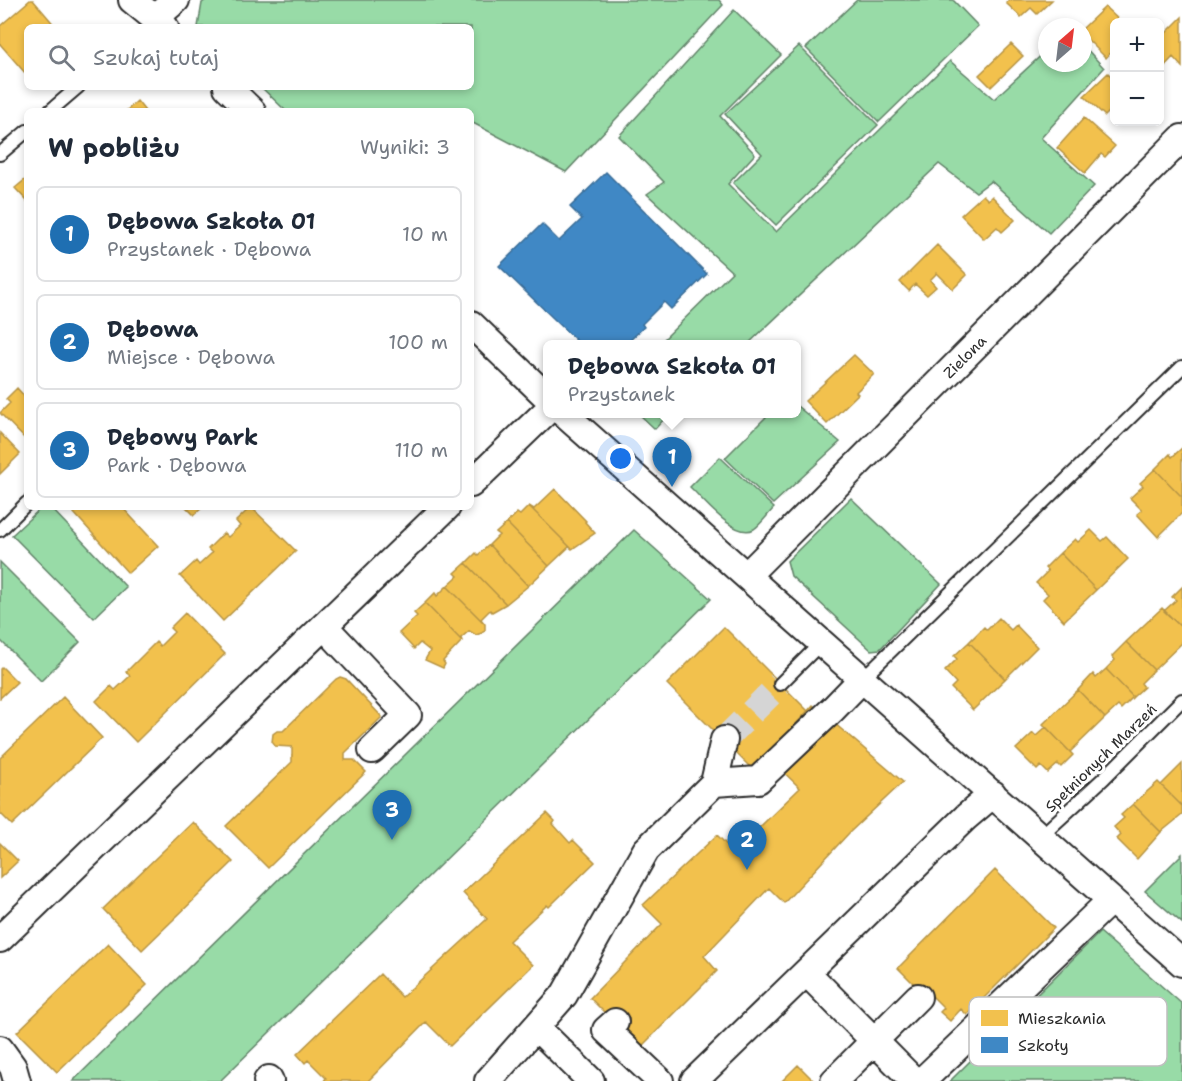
<!DOCTYPE html>
<html lang="pl">
<head>
<meta charset="utf-8">
<style>
  :root { --surface:#fff; --page:#f2f2f3; --text:#1f2937; --muted:#747a83; --line:#e0e1e3; --accent:#1f6fb2 }
  body { margin:0; font-family:"Shantell Sans",sans-serif; background:var(--page); color:var(--text) }
  .controls { position:absolute; right:18px; top:18px; display:grid; overflow:hidden; border-radius:9px; box-shadow:0 3px 9px #0003 }
  .controls button { width:54px; height:54px; display:grid; place-items:center; padding:0; border:0; border-bottom:2px solid var(--line); background:var(--surface); color:var(--text); font:30px sans-serif }
  .compass { position:absolute; left:1038px; top:18px; width:54px; height:54px; border-radius:50%; background:var(--surface); box-shadow:0 3px 9px #0003; rotate:28deg }
  .you { position:absolute; left:621px; top:459px; width:21px; height:21px; margin:-15px; border:4px solid #fff; border-radius:50%; background:#1a73e8; box-shadow:0 0 0 9px #1a73e833 }
  .badge { display:grid; place-items:center; width:39px; height:39px; border-radius:50%; background:var(--accent); color:#fff; font-size:20px; font-weight:700 }
  .pin { position:absolute; translate:-50% -50px; filter:drop-shadow(0 2px 3px #0008) }
  .pin::after { content:''; position:absolute; top:32px; width:21px; height:18px; background:inherit; clip-path:polygon(0 0,100% 0,50% 100%) }
  .popup { position:absolute; left:543px; top:340px; width:258px; height:78px; box-sizing:border-box; display:grid; place-content:center; border-radius:9px; background:var(--surface); filter:drop-shadow(0 2px 4px #0005); font-size:20px; white-space:nowrap; color:var(--muted) }
  .popup b { font-size:22px; color:var(--text) }
  .popup::after { content:''; position:absolute; left:50%; top:100%; margin-left:-12px; border:12px solid transparent; border-top-color:var(--surface) }
  .list { margin:0; padding:0; list-style:none }
  h2 { display:flex; justify-content:space-between; align-items:center; height:78px; margin:0; padding:0 24px; font-size:26px }
  h2 small { font-size:20px; font-weight:400; color:var(--muted) }
  .list li { display:grid; grid-template-columns:39px 1fr auto; gap:18px; align-items:center; box-sizing:border-box; height:96px; margin:0 12px 12px; padding:0 12px; border:2px solid var(--line); border-radius:9px }
  .list b { display:block; font-size:22px; white-space:nowrap }
  .list p { margin:0; font-size:20px; white-space:nowrap; color:var(--muted) }
  .list em { font-size:20px; font-style:normal; color:var(--muted) }
  .icon { flex:none; width:33px; height:33px; fill:none; stroke:currentColor; stroke-width:2; stroke-linecap:round; stroke-linejoin:round }
  .map { position:relative; flex:none; width:1182px; height:1081px; overflow:hidden }
  .search { position:absolute; background:var(--surface); box-shadow:0 3px 9px #0003; left:24px; top:24px; width:450px; height:66px; display:flex; align-items:center; gap:15px; box-sizing:border-box; padding:0 21px; border-radius:9px; color:var(--muted); font-size:22px }
  .panel { position:absolute; background:var(--surface); box-shadow:0 3px 9px #0003; left:24px; top:108px; width:450px; height:402px; border-radius:9px }
  .map>svg:first-child { display:block }
  .green { fill:#98dba7; stroke:#628369; stroke-width:1.5 }
  .homes { fill:#f2c14e; stroke:#b69444; stroke-width:1.5 }
  .schools { fill:#3f88c5; stroke:#396c97; stroke-width:1.5 }
  .lines { fill:none; stroke-linecap:round; stroke-linejoin:round }
  .minor-tunnel { stroke:#d5d5d5; stroke-width:26; stroke-dasharray:26 13; stroke-linecap:butt }
  .service-casing { stroke:#2b2b2b; stroke-width:16 }
  .minor-casing { stroke:#2b2b2b; stroke-width:30 }
  .service { stroke:#fff; stroke-width:12 }
  .minor { stroke:#fff; stroke-width:26 }
  .labels { text-anchor:middle; dominant-baseline:central; stroke-width:6; stroke-linejoin:round; paint-order:stroke }
  .street-label { font-size:15px; fill:#2b2b2b; stroke:#fff }
  .key { fill:#fff; stroke:#bfbfbf; stroke-width:1.5 }
  .key-label { font-size:16px; fill:#2b2b2b }
</style>
</head>
<body>
<div class="map">
<svg width="1182" height="1081" viewBox="0 0 1182 1081">
  <rect width="100%" height="100%" fill="#fff"/>
  <filter id="ink" filterUnits="userSpaceOnUse"><feTurbulence type="fractalNoise" baseFrequency=".0167" numOctaves="2"/><feDisplacementMap in="SourceGraphic" scale="12" xChannelSelector="R" yChannelSelector="G"/><feConvolveMatrix kernelMatrix="1 2 1 2 8 2 1 2 1" color-interpolation-filters="sRGB"/></filter>
  <g filter="url(#ink)">
    <path class="green" d="M 206,0 L 719,0 L 723,5 L 566,172 L 471,122 L 471,111 L 286,111 L 261,87 L 471,87 L 471,27 L 198,27 L 202,3 Z
      M 857,0 L 953,0 L 978,26 L 879,122 L 806,48 Z
      M 734,10 L 781,55 L 720,116 L 755,154 L 728,184 L 776,232 L 950,61 L 994,99 L 1047,50 L 1047,63 L 1083,63 L 1083,45 L 1104,68 L 1041,138 L 1094,186 L 1049,233 L 991,181 L 976,192 L 939,164 L 748,344 L 659,344 L 732,272 L 647,194 L 664,182 L 619,136 Z
      M 799,46 L 878,125 L 776,225 L 733,183 L 762,154 L 725,114 Z
      M 797,406 L 840,442 L 773,504 L 725,458 L 769,414 L 796,414 Z
      M 639,414 L 675,414 L 671,418 L 666,417 L 655,429 Z
      M 720,457 L 774,508 C 768,514 761,524 754,529 C 735,540 703,499 690,487 Z
      M 851,498 L 941,584 L 880,649 L 871,650 L 791,576 L 787,561 Z
      M 42,507 L 50,507 L 126,587 L 94,618 L 12,535 Z
      M 634,530 L 711,599 L 220,1081 L 73,1081 Z
      M 0,562 L 80,642 L 41,681 L 0,640 Z
      M 1182,854 L 1182,923 L 1145,891 Z
      M 1100,932 L 1182,1004 L 1182,1081 L 950,1081 Z"/>
    <path class="homes" d="M 30,0 L 33,0 L 56,27 L 27,27 L 26,74 L 0,44 L 0,26 Z
      M 1010,0 L 1052,0 L 1037,14 L 1031,8 L 1021,17 L 1006,3 Z
      M 1105,7 L 1121,22 L 1114,22 L 1114,49 L 1106,58 L 1083,35 L 1083,28 Z
      M 1182,17 L 1182,67 L 1173,57 L 1160,71 L 1160,39 Z
      M 1011,44 L 1023,56 L 991,87 L 979,75 Z
      M 1108,73 L 1114,79 L 1114,107 L 1105,116 L 1084,96 Z
      M 137,101 L 145,111 L 126,111 Z
      M 1084,118 L 1115,146 L 1105,157 L 1101,154 L 1085,173 L 1057,148 Z
      M 27,178 L 27,201 L 15,188 Z
      M 983,195 L 988,200 L 992,196 L 1015,220 L 1002,232 L 997,227 L 984,239 L 961,215 Z
      M 937,245 L 967,275 L 953,289 L 937,273 L 930,280 L 936,287 L 927,295 L 915,284 L 909,291 L 900,282 Z
      M 854,355 L 874,374 L 856,392 L 858,394 L 827,424 L 805,401 Z
      M 17,388 L 27,399 L 27,441 L 0,413 L 10,403 L 6,399 Z
      M 0,433 L 20,454 L 0,474 Z
      M 1182,448 L 1182,497 L 1155,469 L 1170,454 L 1172,457 Z
      M 1155,469 L 1182,497 L 1182,513 L 1158,537 L 1137,514 L 1142,510 L 1130,498 L 1143,486 L 1140,483 Z
      M 555,489 L 586,521 L 585,522 L 595,533 L 572,549 L 529,506 L 534,509 Z
      M 529,506 L 572,549 L 569,547 L 549,566 L 507,523 L 517,513 L 520,515 Z
      M 81,507 L 122,507 L 158,546 L 128,573 L 74,513 Z
      M 186,507 L 203,507 L 194,515 Z
      M 251,507 L 296,551 L 223,621 L 180,576 L 196,561 L 199,565 L 212,553 L 208,549 L 224,533 L 228,537 L 240,526 L 236,521 Z
      M 507,523 L 549,566 L 528,586 L 489,545 L 499,535 L 496,533 Z
      M 1091,530 L 1102,541 L 1107,537 L 1128,559 L 1096,590 L 1060,553 L 1075,539 L 1078,542 Z
      M 489,545 L 528,586 L 506,604 L 466,563 L 476,553 L 478,555 Z
      M 1060,553 L 1096,590 L 1064,621 L 1043,599 L 1048,594 L 1036,583 L 1048,571 L 1045,568 Z
      M 466,563 L 506,604 L 492,612 L 490,610 L 481,619 L 485,624 L 447,586 L 458,576 L 455,573 Z
      M 447,586 L 485,624 L 485,630 L 482,633 L 476,635 L 469,631 L 461,638 L 462,641 L 425,603 L 435,593 L 437,596 Z
      M 1182,587 L 1182,628 L 1164,611 L 1176,600 L 1172,597 Z
      M 425,603 L 462,641 L 443,661 L 445,664 L 443,668 L 425,660 L 430,651 L 420,643 L 414,649 L 399,633 L 417,616 L 414,613 Z
      M 1162,608 L 1182,628 L 1182,643 L 1154,670 L 1126,642 Z
      M 185,613 L 225,654 L 136,742 L 96,701 L 111,686 L 115,690 L 130,676 L 126,672 L 156,642 L 160,646 L 174,632 L 170,628 Z
      M 999,618 L 1011,630 L 1016,625 L 1037,647 L 1005,679 L 969,642 L 984,627 L 987,630 Z
      M 724,627 L 810,713 L 753,770 L 667,684 Z
      M 969,642 L 1005,679 L 973,710 L 951,688 L 956,683 L 945,671 L 957,659 L 954,656 Z
      M 1126,642 L 1154,670 L 1141,683 L 1144,687 L 1133,697 L 1106,669 L 1115,660 L 1112,656 Z
      M 2,667 L 17,682 L 0,698 L 0,669 Z
      M 1106,669 L 1133,697 L 1121,709 L 1118,706 L 1105,718 L 1078,690 L 1093,674 L 1096,678 Z
      M 340,677 L 346,679 L 382,717 L 345,753 L 345,760 L 354,760 L 366,772 L 268,868 L 226,826 L 292,762 L 292,747 L 275,746 L 272,742 L 273,734 L 277,731 L 283,731 L 336,679 Z
      M 1078,690 L 1105,718 L 1070,752 L 1043,724 Z
      M 63,697 L 102,738 L 12,825 L 0,813 L 0,758 Z
      M 813,705 L 903,782 L 849,833 L 784,903 L 769,888 L 704,956 L 717,971 L 640,1048 L 590,998 L 662,924 L 643,905 L 717,835 L 734,852 L 800,788 L 767,756 Z
      M 1046,727 L 1073,755 L 1061,767 L 1058,764 L 1048,773 L 1041,766 L 1037,770 L 1016,749 L 1033,733 L 1036,736 Z
      M 1182,764 L 1182,806 L 1161,785 Z
      M 1158,782 L 1182,806 L 1182,815 L 1161,832 L 1133,804 Z
      M 1133,804 L 1161,832 L 1137,859 L 1117,839 L 1121,835 L 1114,827 L 1124,818 L 1121,815 Z
      M 547,813 L 555,821 L 553,824 L 570,843 L 573,840 L 595,862 L 549,907 L 547,905 L 509,941 L 533,965 L 450,1046 L 426,1022 L 368,1081 L 324,1081 L 326,1078 L 308,1060 L 305,1063 L 297,1054 L 380,974 L 402,997 L 487,919 L 463,893 Z
      M 193,822 L 233,862 L 142,950 L 103,909 Z
      M 0,843 L 18,861 L 0,878 Z
      M 995,870 L 1054,928 L 967,1015 L 961,1009 L 950,1021 L 940,1012 L 944,1008 L 926,990 L 923,993 L 898,968 Z
      M 108,944 L 147,985 L 57,1072 L 17,1032 Z
      M 798,1065 L 814,1081 L 782,1081 Z"/>
    <path class="schools" d="M 606,172 L 707,274 L 671,309 L 664,302 L 642,324 L 644,327 L 626,344 L 580,344 L 499,266 L 542,224 L 559,241 L 582,219 L 570,207 Z"/>
    <g class="lines">
      <path class="minor-tunnel" d="M 724,740 L 780,684"/>
      <g class="service-casing">
        <path id="service" d="M 50,111 L 78,87
          M 0,154 L 27,131
          M 0,530 L 27,503
          M 863,678 L 1182,367
          M 780,684 L 822,642
          M 1040,837 L 1104,778 L 1182,700"/>
      </g>
      <g class="minor-casing">
        <path id="minor" d="M 132,0 L 165,27
          M 156,17 L 176,0
          M 227,87 L 252,111
          M 471,324 L 548,398
          M 564,414 L 1182,963
          M 471,484 L 548,410
          M 747,575 L 1182,138
          M 324,626 L 408,715 L 372,750
          M 714,783 L 758,780 L 833,709 L 863,678
          M 0,939 L 447,507
          M 807,973 L 914,1081
          M 615,1022 L 606,1030 L 660,1081
          M 536,1027 L 591,1081
          M 0,1049 L 13,1067 L 17,1081
          M 267,1081 L 269,1079 L 270,1081
          M 488,1081 L 564,995 L 646,850 L 714,783 L 724,740
          M 694,1081 L 966,817 L 993,794
          M 834,1081 L 918,997
          M 922,1081 L 1111,900"/>
      </g>
      <use href="#service" class="service"/>
      <use href="#minor" class="minor"/>
    </g>
  </g>
  <g class="labels">
    <g class="street-label">
      <text transform="translate(965 357) rotate(-45)">Zielona</text>
      <text transform="translate(1101 758) rotate(-44)">Spełnionych Marzeń</text>
    </g>
  </g>
  <rect x="969" y="997" width="198" height="69" rx="9" class="key"/>
  <rect x="981" y="1010" width="27" height="16" fill="#f2c14e"/>
  <rect x="981" y="1037" width="27" height="16" fill="#3f88c5"/>
  <g class="key-label">
    <text x="1018" y="1024">Mieszkania</text>
    <text x="1018" y="1051">Szkoły</text>
  </g>
</svg>
<div class="controls">
<button>+</button>
<button>−</button>
</div>
<svg class="compass" viewBox="-18 -18 36 36"><path d="M0-13l5 13h-10z" fill="#e53935"/><path d="M0 13l5-13h-10z" fill="#747a83"/></svg>
<div class="you"></div>
<div class="pin badge" style="left:672px;top:487px">1</div>
<div class="popup"><b>Dębowa Szkoła 01</b>Przystanek</div>
<div class="pin badge" style="left:747px;top:870px">2</div>
<div class="pin badge" style="left:392px;top:840px">3</div>
<div class="search"><svg class="icon" aria-label="search" viewBox="0 0 24 24"><circle cx="10" cy="10" r="6"/><path d="M15 15l6 6"/></svg>Szukaj tutaj</div>
<section class="panel">
<h2>W pobliżu<small>Wyniki: 3</small></h2>
<ul class="list">
<li><span class="badge">1</span><div><b>Dębowa Szkoła 01</b><p>Przystanek · Dębowa</p></div><em>10 m</em></li>
<li><span class="badge">2</span><div><b>Dębowa</b><p>Miejsce · Dębowa</p></div><em>100 m</em></li>
<li><span class="badge">3</span><div><b>Dębowy Park</b><p>Park · Dębowa</p></div><em>110 m</em></li>
</ul>
</section>
</div>
</body>
</html>
